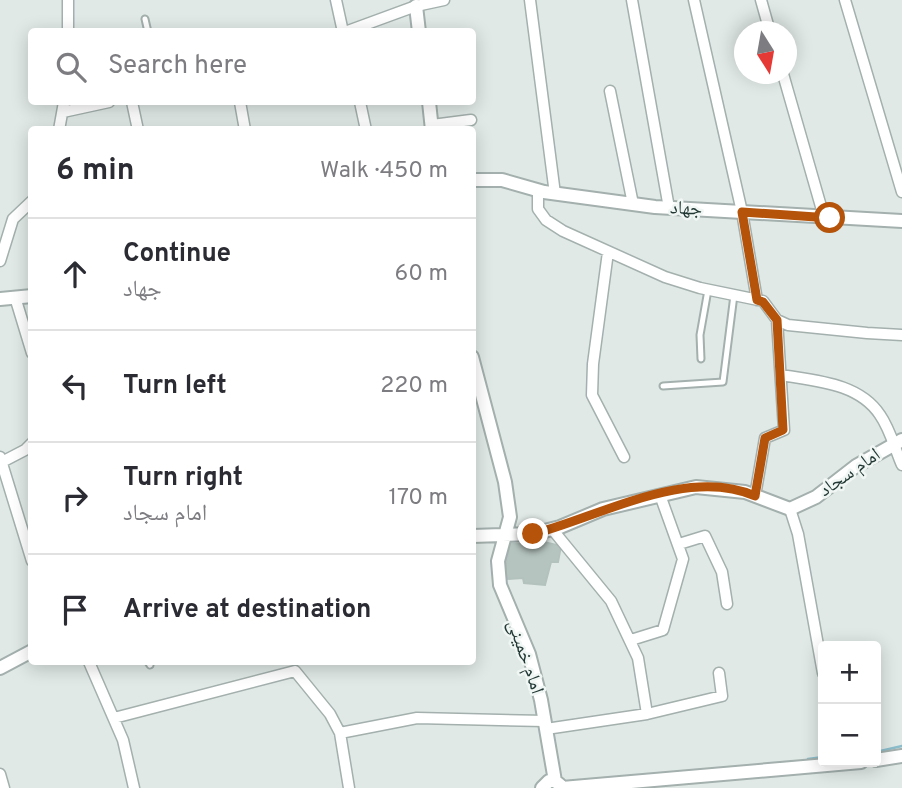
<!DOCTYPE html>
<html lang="en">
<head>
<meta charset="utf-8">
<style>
  :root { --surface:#fff; --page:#f2f2f3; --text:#2b2b33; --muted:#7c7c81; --line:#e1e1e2 }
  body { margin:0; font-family:Overpass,"Noto Naskh Arabic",sans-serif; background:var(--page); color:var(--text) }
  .controls { position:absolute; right:21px; bottom:21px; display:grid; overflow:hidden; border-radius:7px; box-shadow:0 4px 18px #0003 }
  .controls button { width:63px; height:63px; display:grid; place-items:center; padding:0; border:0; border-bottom:2px solid var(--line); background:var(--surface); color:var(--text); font:35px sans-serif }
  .compass { position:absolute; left:734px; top:21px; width:63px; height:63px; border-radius:50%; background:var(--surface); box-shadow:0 4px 18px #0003; rotate:169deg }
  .stop { position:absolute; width:21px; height:21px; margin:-16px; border:5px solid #b45309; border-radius:50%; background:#fff }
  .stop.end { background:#b45309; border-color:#fff; box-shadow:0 2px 7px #0008 }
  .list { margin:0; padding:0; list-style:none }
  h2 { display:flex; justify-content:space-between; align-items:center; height:91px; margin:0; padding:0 28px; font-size:30px }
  h2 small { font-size:23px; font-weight:400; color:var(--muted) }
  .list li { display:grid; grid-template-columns:46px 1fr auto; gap:21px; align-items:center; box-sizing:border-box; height:112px; padding:0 28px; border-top:2px solid var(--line) }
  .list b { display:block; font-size:26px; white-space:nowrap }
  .list p { margin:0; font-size:23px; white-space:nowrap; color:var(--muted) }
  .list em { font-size:23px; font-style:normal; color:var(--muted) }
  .icon { flex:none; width:38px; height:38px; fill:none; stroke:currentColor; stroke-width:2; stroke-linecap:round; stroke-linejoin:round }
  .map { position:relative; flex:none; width:902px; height:788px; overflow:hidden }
  .search { position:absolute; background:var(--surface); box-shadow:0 4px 18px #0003; left:28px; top:28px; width:448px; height:77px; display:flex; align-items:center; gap:18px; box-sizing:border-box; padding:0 24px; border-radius:7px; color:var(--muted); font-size:26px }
  .panel { position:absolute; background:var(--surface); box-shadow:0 4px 18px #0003; left:28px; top:126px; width:448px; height:539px; border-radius:7px }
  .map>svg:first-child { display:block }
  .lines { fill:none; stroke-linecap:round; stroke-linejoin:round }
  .stream { stroke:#8bbdcb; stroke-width:2.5 }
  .building { fill:#b5c4bf; stroke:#b3c2bd; stroke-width:2 }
  .service-casing { stroke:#a3b0ad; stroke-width:9 }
  .minor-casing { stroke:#a3b0ad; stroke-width:13 }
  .tertiary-casing { stroke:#a3b0ad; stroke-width:16 }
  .service { stroke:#fff; stroke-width:5 }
  .minor { stroke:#fff; stroke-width:10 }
  .tertiary { stroke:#fff; stroke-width:12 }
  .route { stroke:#b45309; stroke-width:9 }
  .labels { text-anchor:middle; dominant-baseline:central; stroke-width:5; stroke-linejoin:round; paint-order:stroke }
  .street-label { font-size:19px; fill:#223834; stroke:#f0f6f3 }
</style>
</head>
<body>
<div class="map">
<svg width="902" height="788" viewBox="0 0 902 788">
  <rect width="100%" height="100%" fill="#e0e9e6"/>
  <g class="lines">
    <path class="stream" d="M 876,752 L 902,746
      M 808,759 L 823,757"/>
  </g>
  <path class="building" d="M 531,539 L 561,546 L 558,562 L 551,562 L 545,585 L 524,583 L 523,578 L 507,579 L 505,571 L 510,543 L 530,545 Z"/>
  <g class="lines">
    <g class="service-casing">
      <path id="service" d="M 145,19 L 148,32
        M 701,359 L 700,335 L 708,290
        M 663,386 L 723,382 L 734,295
        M 148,662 L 150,665"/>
    </g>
    <g class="minor-casing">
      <path id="minor" d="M 68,0 L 68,32
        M 336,0 L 343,32
        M 530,0 L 555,194
        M 632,0 L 669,208
        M 694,0 L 742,212 L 757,300
        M 761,0 L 770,32
        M 845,0 L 902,192
        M 345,32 L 416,6 L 444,0
        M 783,74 L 824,217
        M 610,91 L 633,204
        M 132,102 L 138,130
        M 240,102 L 245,130
        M 360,102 L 366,130
        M 63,112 L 109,102
        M 432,125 L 471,120
        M 59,130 L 64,102
        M 538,190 L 538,209 L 546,220 L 563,231 L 665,277 L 700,288 L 763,301 L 777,320 L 788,325 L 867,333 L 902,335
        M 608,252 L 593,364 L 592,395 L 624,457
        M 0,261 L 13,219 L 32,201
        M 15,297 L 32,353
        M 781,375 C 816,381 859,383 880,415 C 890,429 895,449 902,465
        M 0,457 L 32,561
        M 0,463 L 25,450 L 32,443
        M 755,496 L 765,438 L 784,430 L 777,320
        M 790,509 L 798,534 L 823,673
        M 552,529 L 611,601 L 638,658 L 647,714
        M 679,544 L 705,536 L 722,572 L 727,604
        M 631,640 L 663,630 L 683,559 L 660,495
        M 89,662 L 123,740 L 134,788
        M 114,718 L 295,671 L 330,714 L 340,733 L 349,788
        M 546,729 L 647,714 L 722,696 L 719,673
        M 340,733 L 417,718 L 545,721
        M 0,774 L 4,788"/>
    </g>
    <g class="tertiary-casing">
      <path id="tertiary" d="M 416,6 L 419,32
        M 429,102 L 432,130
        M 472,180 L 502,180 L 544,192 L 655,207 L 902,221
        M 0,299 L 32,296
        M 472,357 L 505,482 L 510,517 L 498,561 L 500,585 L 529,654 L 541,700 L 555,781
        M 472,536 L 533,534 L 560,527 L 603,509 L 696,487 L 745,492 L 790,509 L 816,497 L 856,466 L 902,440
        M 0,668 L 32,651
        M 876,760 L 902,756
        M 542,788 L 549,781 L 555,781 L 560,785
        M 562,788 L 861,762"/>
    </g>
    <use href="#service" class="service"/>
    <use href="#minor" class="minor"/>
    <use href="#tertiary" class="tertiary"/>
  </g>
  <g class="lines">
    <path class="route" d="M 533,534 C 599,517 687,466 755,496 L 765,438 L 783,430 L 777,320 L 763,302 L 757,300 L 742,212 L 830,218"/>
  </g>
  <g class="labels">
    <g class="street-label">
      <text transform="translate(686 209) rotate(3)">جهاد</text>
      <text transform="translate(850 473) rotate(-35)">امام سجاد</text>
      <text transform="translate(525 657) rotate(71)">امام خمینی</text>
    </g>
  </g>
</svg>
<div class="controls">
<button>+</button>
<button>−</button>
</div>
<svg class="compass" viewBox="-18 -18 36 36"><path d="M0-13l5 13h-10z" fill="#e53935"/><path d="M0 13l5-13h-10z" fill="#7c7c81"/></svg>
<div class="stop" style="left:830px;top:218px"></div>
<div class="stop end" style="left:533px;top:534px"></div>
<div class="search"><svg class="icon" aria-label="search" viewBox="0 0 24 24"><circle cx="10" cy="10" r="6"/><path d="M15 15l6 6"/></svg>Search here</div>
<section class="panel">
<h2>6 min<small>Walk · 450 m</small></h2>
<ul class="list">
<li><svg class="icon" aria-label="ahead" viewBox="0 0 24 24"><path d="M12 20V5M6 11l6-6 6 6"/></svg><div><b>Continue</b><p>جهاد</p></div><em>60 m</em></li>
<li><svg class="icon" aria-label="left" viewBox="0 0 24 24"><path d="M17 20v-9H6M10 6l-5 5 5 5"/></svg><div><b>Turn left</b></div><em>220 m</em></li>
<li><svg class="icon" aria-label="right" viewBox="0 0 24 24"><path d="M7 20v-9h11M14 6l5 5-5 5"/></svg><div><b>Turn right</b><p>امام سجاد</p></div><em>170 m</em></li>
<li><svg class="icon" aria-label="arrive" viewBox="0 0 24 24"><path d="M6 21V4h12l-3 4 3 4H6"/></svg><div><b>Arrive at destination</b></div></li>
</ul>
</section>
</div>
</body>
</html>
